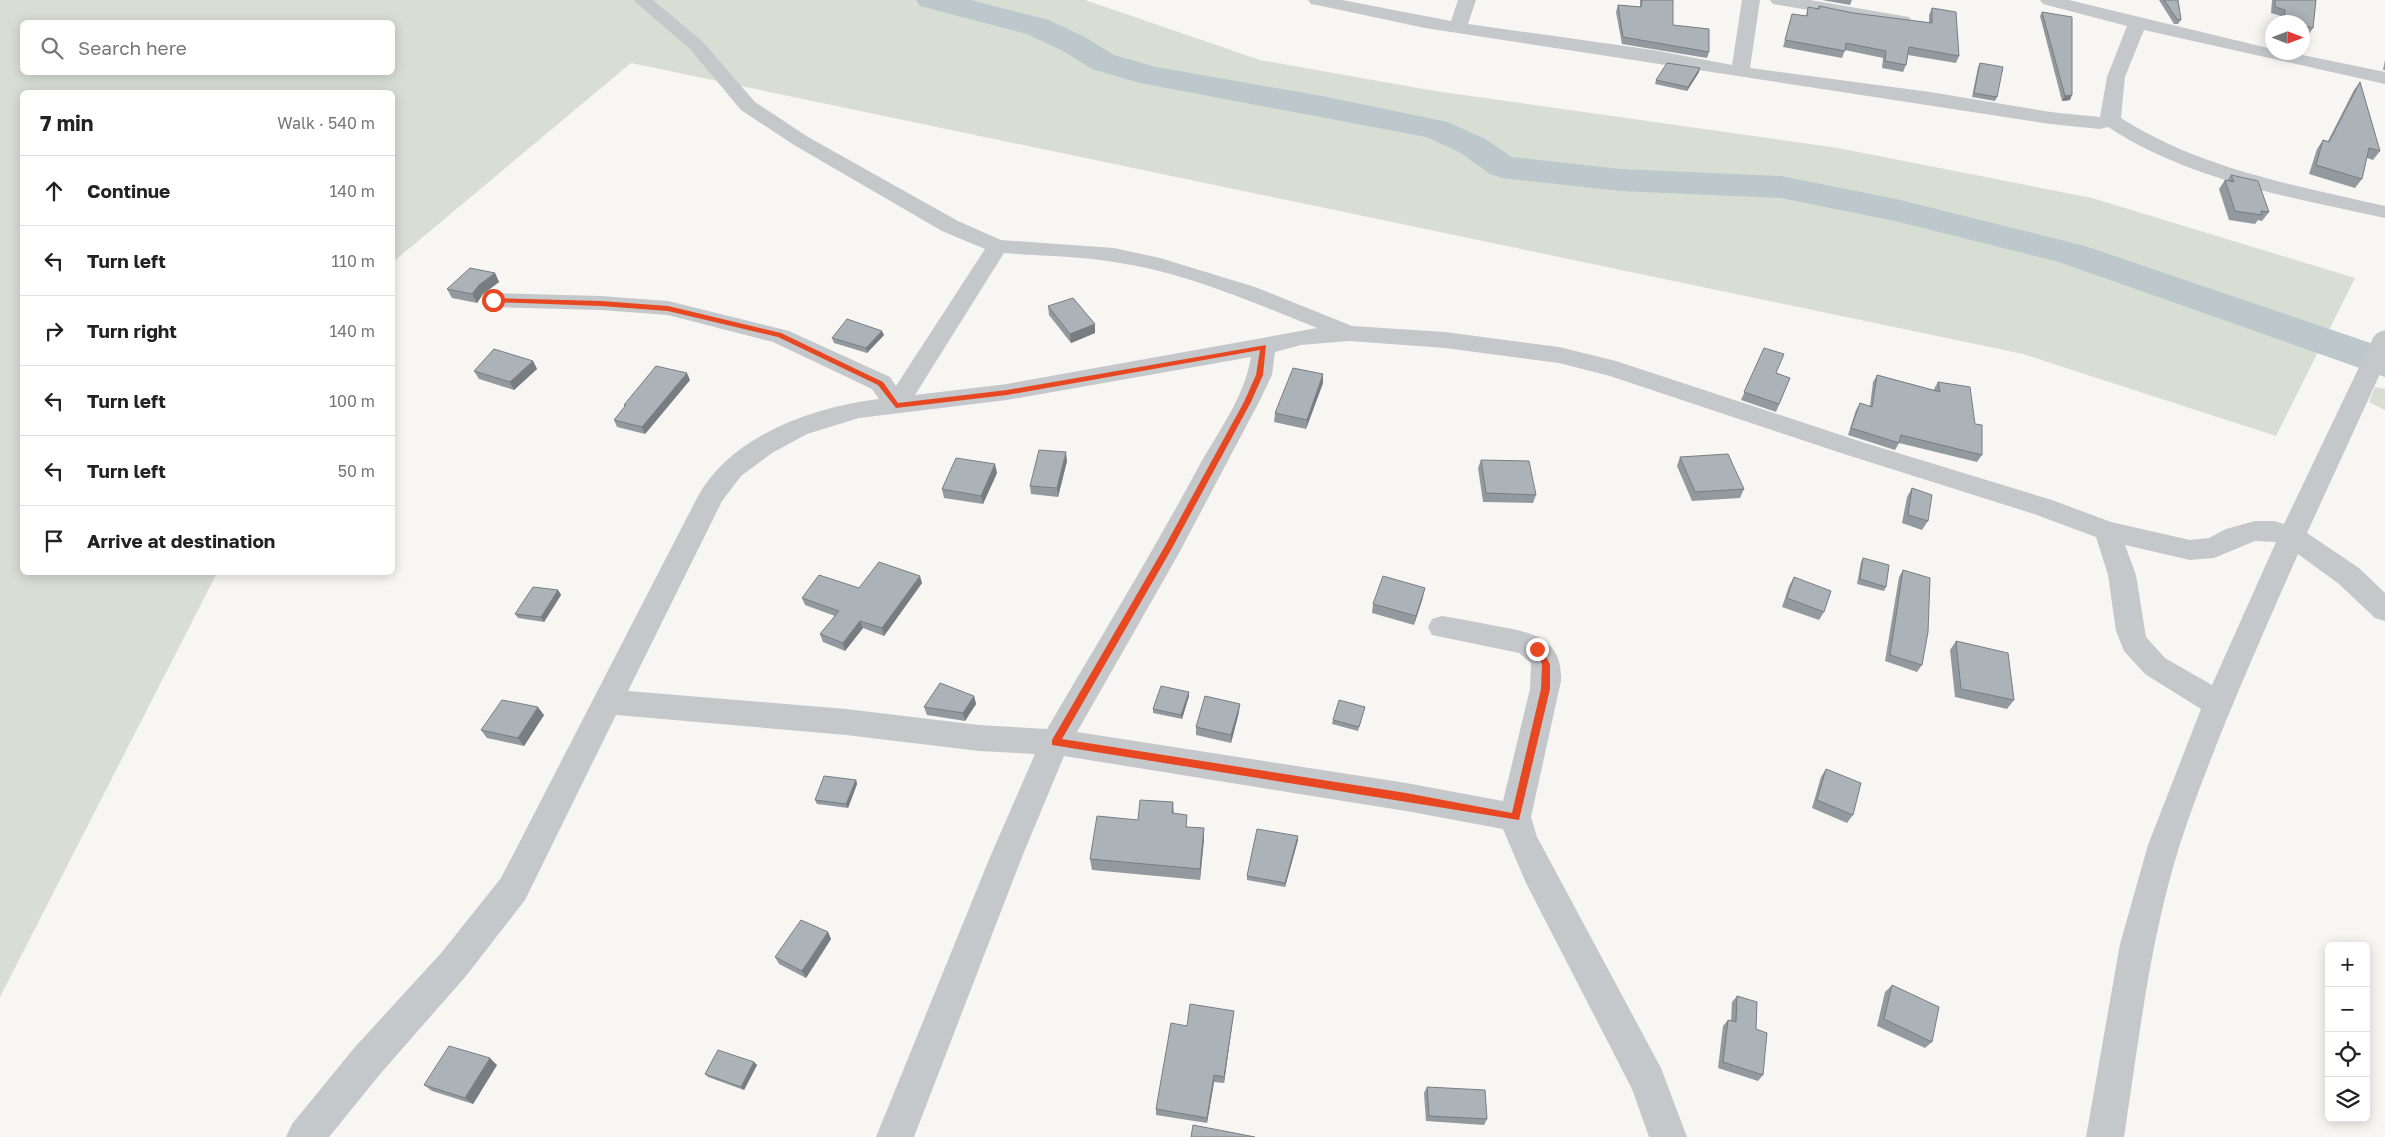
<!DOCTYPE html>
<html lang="en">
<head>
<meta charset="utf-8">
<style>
  :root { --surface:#fff; --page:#f2f2f2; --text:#222; --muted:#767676; --line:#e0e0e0 }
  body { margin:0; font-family:"Golos Text",sans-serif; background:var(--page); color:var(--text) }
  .controls { position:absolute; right:15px; bottom:15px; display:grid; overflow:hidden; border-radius:8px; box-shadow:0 2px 12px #0003 }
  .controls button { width:45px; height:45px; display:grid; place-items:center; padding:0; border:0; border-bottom:1px solid var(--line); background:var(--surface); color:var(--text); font:25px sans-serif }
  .compass { position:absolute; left:2265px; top:15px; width:45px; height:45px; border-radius:50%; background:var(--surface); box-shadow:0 2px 12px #0003; rotate:90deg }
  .stop { position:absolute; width:15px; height:15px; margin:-11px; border:4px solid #e84821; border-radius:50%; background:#fff }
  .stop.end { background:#e84821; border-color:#fff; box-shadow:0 1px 5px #0008 }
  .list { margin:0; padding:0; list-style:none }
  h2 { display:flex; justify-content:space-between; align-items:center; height:65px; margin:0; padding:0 20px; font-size:21px }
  h2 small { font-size:16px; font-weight:400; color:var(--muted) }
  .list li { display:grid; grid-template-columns:32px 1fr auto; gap:15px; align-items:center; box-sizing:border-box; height:70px; padding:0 20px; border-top:1px solid var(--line) }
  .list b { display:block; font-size:19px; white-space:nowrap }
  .list em { font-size:16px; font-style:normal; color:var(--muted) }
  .icon { flex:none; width:28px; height:28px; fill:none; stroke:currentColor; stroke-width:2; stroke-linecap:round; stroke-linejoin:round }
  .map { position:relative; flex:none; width:2385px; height:1137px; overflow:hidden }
  .search { position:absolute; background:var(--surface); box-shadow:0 2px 12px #0003; left:20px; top:20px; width:375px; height:55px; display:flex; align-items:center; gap:12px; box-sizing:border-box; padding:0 18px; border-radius:8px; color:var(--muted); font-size:19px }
  .panel { position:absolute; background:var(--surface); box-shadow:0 2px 12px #0003; left:20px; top:90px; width:375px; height:485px; border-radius:8px }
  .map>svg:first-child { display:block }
  .green { fill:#d8ded4; fill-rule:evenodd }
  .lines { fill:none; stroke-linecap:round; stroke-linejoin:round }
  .river { fill:#bcc8cc; fill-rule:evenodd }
  .minor { fill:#c4c8cb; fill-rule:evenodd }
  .wall { fill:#939a9f }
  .shaded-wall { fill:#787d82 }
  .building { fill:#abb3b9; stroke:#787d82 }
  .route { fill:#e84821 }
</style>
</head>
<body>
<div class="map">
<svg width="2385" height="1137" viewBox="0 0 2385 1137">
  <rect width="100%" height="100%" fill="#f7f6f3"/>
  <path class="green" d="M 0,0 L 1085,0 L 1260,60 L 1435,91 L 1838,148 L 2092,198 L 2355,278 L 2276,436 L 2023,354 L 631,63 L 393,262 L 392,92 L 22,92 L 22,572 L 217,573 L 0,997 ZM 22,22 L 392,22 L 392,72 L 22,72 Z
    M 2375,387 L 2385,389 L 2385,410 L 2369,402 Z"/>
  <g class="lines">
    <path class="river" d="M 916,0 L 970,0 L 1049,20 L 1083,36 L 1114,55 L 1156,67 L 1322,96 L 1448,122 L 1485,139 L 1512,157 L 1620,169 L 1781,176 L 1896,199 L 2085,246 L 2385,348 L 2385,377 L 2059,262 L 1895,221 L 1781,198 L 1620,191 L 1502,178 L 1490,174 L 1461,153 L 1426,137 L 1140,83 L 1092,69 L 1061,50 L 1027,34 L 920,6 Z"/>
    <path class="minor" d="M 633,0 L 653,0 L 702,41 L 755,102 L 808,137 L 958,221 L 1001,240 L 1114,248 L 1160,258 L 1255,287 L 1352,326 L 1445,332 L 1559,347 L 1616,361 L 1862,442 L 2052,500 L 2111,522 L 2190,540 L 2209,538 L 2226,529 L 2255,521 L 2274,521 L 2284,524 L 2373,338 L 2377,333 L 2385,330 L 2385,363 L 2307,533 L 2359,568 L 2385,593 L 2385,621 L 2375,618 L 2339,584 L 2298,554 C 2256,650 2213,745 2180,844 C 2150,939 2139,1039 2124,1137 L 2086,1137 L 2120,944 L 2148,845 L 2201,709 L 2145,674 L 2124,651 L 2116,631 L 2108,575 L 2096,537 L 2034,514 L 1844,454 L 1610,376 L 1559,363 L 1445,348 L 1349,341 L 1301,345 L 1275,352 L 1272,375 L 1259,402 L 1178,555 L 1077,732 L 1406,783 L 1503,801 L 1530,689 L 1531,663 L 1519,653 L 1432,635 L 1428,627 L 1432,619 L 1442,616 C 1460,619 1478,622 1496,626 C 1530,632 1563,637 1561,681 L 1531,817 L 1537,837 L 1550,861 L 1661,1068 L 1687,1137 L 1649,1137 L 1632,1089 L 1526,883 L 1503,829 L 1406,811 L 1064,756 L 1022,857 L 914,1137 L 876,1137 L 990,857 L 1035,754 L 979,751 L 846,735 L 616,715 L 525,900 L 466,976 L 381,1073 L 329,1137 L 286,1137 L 292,1124 L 355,1047 L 442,952 L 501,878 L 698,496 C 732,435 813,407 879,399 L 872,389 L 773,342 L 668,315 L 601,310 L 493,307 L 485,305 L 482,300 L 485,295 L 493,293 L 601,296 L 668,301 L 789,331 L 890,377 L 896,386 L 985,249 L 942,231 L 794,145 L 741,110 L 690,49 ZM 1004,253 C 1040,256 1078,256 1114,262 C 1184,272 1252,302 1317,328 L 1007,384 L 915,395 ZM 1251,357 C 1245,396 1218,432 1199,466 C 1151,555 1098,642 1047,729 L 979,725 L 846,709 L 628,691 L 722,501 L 741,476 L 772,453 L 807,434 L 859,418 L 1007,400 ZM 2255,541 L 2276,542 L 2212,685 L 2165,658 L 2146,637 L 2136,575 L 2125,545 L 2190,560 L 2214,558 Z
      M 1308,0 L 1342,0 L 1451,21 L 1458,0 L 1476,0 L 1468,24 L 1653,50 L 1732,65 L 1742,0 L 1760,0 L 1750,68 L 1930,92 L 2050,112 L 2100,117 L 2107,77 L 2127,26 L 2043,4 L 2040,0 L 2069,0 L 2272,49 L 2272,52 L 2288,52 L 2385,72 L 2385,84 L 2144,30 L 2125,77 L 2121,118 C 2201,169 2294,185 2385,206 L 2385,218 C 2290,197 2191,181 2108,127 L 2100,129 L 2050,124 L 1425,28 L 1317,5 L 1311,4 Z
      M 1770,0 L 1810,0 L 1903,16 L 1909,17 L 1912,21 L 1909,25 L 1903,26 L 1779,5 L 1773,4 Z"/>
  </g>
  <path class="wall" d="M 1640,0 L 1673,0 L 1673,25 L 1709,52 L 1707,58 L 1622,44 L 1616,12 L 1618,5 L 1640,7 Z
    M 1822,0 L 1852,0 L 1850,5 Z
    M 2159,0 L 2178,0 L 2181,20 L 2178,24 L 2174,24 Z
    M 2272,0 L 2316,0 L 2313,28 L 2309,34 L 2302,32 L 2302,22 L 2280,22 L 2281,16 L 2271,13 Z
    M 1819,6 L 1853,13 L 1929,23 L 1929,15 L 1932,8 L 1959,56 L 1956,63 L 1908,55 L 1906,65 L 1903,72 L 1882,68 L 1883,58 L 1845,50 L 1842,58 L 1783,47 L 1792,14 L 1806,16 L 1808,7 L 1818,9 Z
    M 2042,12 L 2070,100 L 2062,101 L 2040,16 Z
    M 2385,60 L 2385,70 L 2383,70 Z
    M 1980,63 L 1997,97 L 1995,101 L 1972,97 L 1978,67 Z
    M 1699,72 L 1687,91 L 1655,84 L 1656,80 Z
    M 2360,82 L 2380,151 L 2373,160 L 2367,158 L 2362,179 L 2355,188 L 2309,174 L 2317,149 L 2323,140 L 2328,141 L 2354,90 Z
    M 2231,175 L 2269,212 L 2262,221 L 2258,220 L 2255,224 L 2229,220 L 2219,189 L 2225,180 L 2227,181 Z
    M 495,273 L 499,282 L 483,294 L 477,303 L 452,298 L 447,289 Z
    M 1048,306 L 1095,333 L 1071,343 L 1049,315 Z
    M 884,335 L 867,353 L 834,343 L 832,338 Z
    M 1764,348 L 1776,373 L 1790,378 L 1776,412 L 1741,400 Z
    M 533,361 L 537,369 L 514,390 L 479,379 L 474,371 Z
    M 1323,374 L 1323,383 L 1306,429 L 1274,422 L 1275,413 Z
    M 1877,375 L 1934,390 L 1934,389 L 1938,382 L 1975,424 L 1982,455 L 1977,462 L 1899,443 L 1895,450 L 1848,435 L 1856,410 L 1860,403 L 1870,406 L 1873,382 Z
    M 690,380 L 645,434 L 617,427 L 614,420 L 625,407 L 624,405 Z
    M 1680,457 L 1744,489 L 1740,498 L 1692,501 L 1677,466 Z
    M 1481,460 L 1536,495 L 1533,503 L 1483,502 L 1478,468 Z
    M 1067,461 L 1058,497 L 1031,494 L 1030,486 Z
    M 997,473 L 983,504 L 944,498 L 942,489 Z
    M 1912,488 L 1928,521 L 1922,530 L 1902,523 L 1907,497 Z
    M 1863,558 L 1886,587 L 1884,591 L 1857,584 L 1861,562 Z
    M 1903,570 L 1922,665 L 1917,672 L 1885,661 L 1899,577 Z
    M 1794,577 L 1824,612 L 1819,620 L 1782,607 L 1789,586 Z
    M 922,583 L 884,636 L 863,628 L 845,651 L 823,642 L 820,634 L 835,616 L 805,605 L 802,598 L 859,588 Z
    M 558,590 L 561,595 L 544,622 L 518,618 L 515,614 Z
    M 1423,597 L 1414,625 L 1372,613 L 1373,604 Z
    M 1956,641 L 2014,700 L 2007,709 L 1955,697 L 1950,650 Z
    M 1189,692 L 1189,696 L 1182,719 L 1153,713 L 1153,709 Z
    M 974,696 L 976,704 L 965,721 L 927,715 L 924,707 Z
    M 1365,707 L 1358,731 L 1332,724 L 1333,720 Z
    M 1239,712 L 1231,743 L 1196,735 L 1196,727 Z
    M 544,715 L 524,746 L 487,738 L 481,730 Z
    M 1826,769 L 1853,815 L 1847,823 L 1812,808 L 1821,777 Z
    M 856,780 L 857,784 L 848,808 L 817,804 L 815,800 Z
    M 1173,802 L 1174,814 L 1188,827 L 1204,828 L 1204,839 L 1200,880 L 1092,870 L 1090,859 L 1138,820 Z
    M 1298,840 L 1285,887 L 1247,880 L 1247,876 Z
    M 828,932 L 831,939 L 806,978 L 779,964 L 775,957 Z
    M 1892,985 L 1932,1042 L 1925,1048 L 1877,1026 L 1885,992 Z
    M 1737,996 L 1756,1029 L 1763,1075 L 1758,1081 L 1718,1068 L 1723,1026 L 1728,1020 L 1731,1021 L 1732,1002 Z
    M 1234,1011 L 1224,1083 L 1214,1082 L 1207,1123 L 1156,1115 L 1156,1109 L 1187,1026 Z
    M 754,1062 L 757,1065 L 744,1090 L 708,1077 L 705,1074 Z
    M 497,1065 L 473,1104 L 432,1091 L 424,1085 Z
    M 1427,1087 L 1487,1119 L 1484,1125 L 1426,1121 L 1424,1093 Z"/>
  <path class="shaded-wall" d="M 1700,68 L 1699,72 L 1687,91 L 1688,87 Z
    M 2072,95 L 2070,100 L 2062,101 L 2065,96 Z
    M 495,273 L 499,282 L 483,294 L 477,303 L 472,294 L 479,285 Z
    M 1095,324 L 1095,333 L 1071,343 L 1070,334 Z
    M 882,331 L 884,335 L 867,353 L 866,348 Z
    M 533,361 L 537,369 L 514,390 L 510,382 Z
    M 687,373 L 690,380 L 645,434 L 642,427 Z
    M 1323,374 L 1323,383 L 1306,429 L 1307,420 Z
    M 1066,452 L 1067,461 L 1058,497 L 1057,488 Z
    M 995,464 L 997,473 L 983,504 L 981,496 Z
    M 920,576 L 922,583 L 884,636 L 882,628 Z
    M 1425,588 L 1423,597 L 1414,625 L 1416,616 Z
    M 558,590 L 561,595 L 544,622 L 541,617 Z
    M 860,621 L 863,628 L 845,651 L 843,643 Z
    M 1189,692 L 1189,696 L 1182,719 L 1181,715 Z
    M 974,696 L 976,704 L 965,721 L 963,713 Z
    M 1240,704 L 1239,712 L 1231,743 L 1231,735 Z
    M 538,707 L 544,715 L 524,746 L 518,738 Z
    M 856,780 L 857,784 L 848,808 L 846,804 Z
    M 1204,828 L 1204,839 L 1200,880 L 1200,869 Z
    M 1298,836 L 1298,840 L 1285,887 L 1285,883 Z
    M 828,932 L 831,939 L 806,978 L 802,971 Z
    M 1234,1011 L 1233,1018 L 1224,1083 L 1224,1077 Z
    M 490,1058 L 497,1065 L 473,1104 L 465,1098 Z
    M 754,1062 L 757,1065 L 744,1090 L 741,1087 Z
    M 1214,1075 L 1214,1082 L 1207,1123 L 1207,1118 Z"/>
  <path class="building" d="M 1642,0 L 1673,0 L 1673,25 L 1709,29 L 1709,52 L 1623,37 L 1618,5 L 1641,7 Z
    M 2164,0 L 2178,0 L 2181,20 L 2177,19 Z
    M 2275,0 L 2316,0 L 2313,28 L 2302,25 L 2302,22 L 2291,22 L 2284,21 L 2285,10 L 2275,7 Z
    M 1819,6 L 1853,13 L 1932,23 L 1932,8 L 1956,12 L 1959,56 L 1909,47 L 1906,65 L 1885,61 L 1886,51 L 1846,43 L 1845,51 L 1785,40 L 1792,14 L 1807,16 L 1808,7 L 1819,9 Z
    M 2042,12 L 2072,17 L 2072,95 L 2065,96 Z
    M 1667,63 L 1700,68 L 1688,87 L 1656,80 Z
    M 1980,63 L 2003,67 L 1997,97 L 1974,93 Z
    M 2360,82 L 2380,151 L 2369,148 L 2362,179 L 2316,165 L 2323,140 L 2329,142 Z
    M 2231,175 L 2258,181 L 2269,212 L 2261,211 L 2262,215 L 2235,211 L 2225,180 L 2234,182 Z
    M 470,268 L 495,273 L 479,285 L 472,294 L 447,289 Z
    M 1073,298 L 1095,324 L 1070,334 L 1048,306 Z
    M 847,319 L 882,331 L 866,348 L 832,338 Z
    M 1764,348 L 1784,354 L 1776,373 L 1790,378 L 1779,404 L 1744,392 Z
    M 494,349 L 533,361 L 510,382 L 474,371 Z
    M 656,366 L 687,373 L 642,427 L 614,420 L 626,405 L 624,405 Z
    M 1293,368 L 1323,374 L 1307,420 L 1275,413 Z
    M 1877,375 L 1940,392 L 1938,382 L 1970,387 L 1975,424 L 1982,425 L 1982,455 L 1901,435 L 1899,443 L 1851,428 L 1860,403 L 1872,407 Z
    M 1039,450 L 1066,452 L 1057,488 L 1030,486 Z
    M 1728,454 L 1744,489 L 1695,492 L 1680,457 Z
    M 956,458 L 995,464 L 981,496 L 942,489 Z
    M 1481,460 L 1529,461 L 1536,495 L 1486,493 Z
    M 1912,488 L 1932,495 L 1928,521 L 1908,515 Z
    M 1863,558 L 1889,565 L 1886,587 L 1860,579 Z
    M 879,562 L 920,576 L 882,628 L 860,621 L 843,643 L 820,634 L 839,611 L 802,598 L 819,575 L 859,588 Z
    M 1903,570 L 1930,578 L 1928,632 L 1922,665 L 1890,655 Z
    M 1383,576 L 1425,588 L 1416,616 L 1373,604 Z
    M 1794,577 L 1831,591 L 1824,612 L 1787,598 Z
    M 533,587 L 558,590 L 541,617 L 515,614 Z
    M 1956,641 L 2008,653 L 2014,700 L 1961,689 Z
    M 940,683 L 974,696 L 963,713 L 924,707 Z
    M 1161,686 L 1189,692 L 1181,715 L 1153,709 Z
    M 1205,696 L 1240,704 L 1231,735 L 1196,727 Z
    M 502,700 L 538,707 L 518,738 L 481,730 Z
    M 1339,700 L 1365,707 L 1359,727 L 1333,720 Z
    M 1826,769 L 1861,783 L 1853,815 L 1817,800 Z
    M 824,776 L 856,780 L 846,804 L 815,800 Z
    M 1140,800 L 1173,802 L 1172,813 L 1187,815 L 1186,827 L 1204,828 L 1200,869 L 1090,859 L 1097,816 L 1138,820 Z
    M 1257,829 L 1298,836 L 1285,883 L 1247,876 Z
    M 801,920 L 828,932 L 802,971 L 775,957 Z
    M 1892,985 L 1939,1007 L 1932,1042 L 1884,1019 Z
    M 1737,996 L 1757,1002 L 1756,1029 L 1767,1033 L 1763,1075 L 1723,1062 L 1728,1020 L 1736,1022 Z
    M 1190,1004 L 1234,1011 L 1224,1077 L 1214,1075 L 1207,1118 L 1156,1109 L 1171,1023 L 1187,1026 Z
    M 449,1046 L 490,1058 L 465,1098 L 424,1085 Z
    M 718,1050 L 754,1062 L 741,1087 L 705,1074 Z
    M 1427,1087 L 1485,1090 L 1487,1119 L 1429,1116 Z
    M 1193,1125 L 1255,1137 L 1191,1137 Z"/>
  <path class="route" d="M 491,298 L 601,301 L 668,306 L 781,333 L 883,382 L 898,403 L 1007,390 L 1266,345 L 1263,375 L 1251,402 L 1171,550 L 1062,739 L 1406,793 L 1512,813 L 1541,689 L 1542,664 L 1533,649 L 1537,645 L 1540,646 L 1550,664 L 1550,689 L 1519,820 L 1052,745 L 1052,740 L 1165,546 L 1244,402 L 1256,375 L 1260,350 L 1007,395 L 896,408 L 878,385 L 778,337 L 668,311 L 601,306 L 493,302 Z"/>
</svg>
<div class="controls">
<button>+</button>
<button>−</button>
<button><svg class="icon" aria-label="locate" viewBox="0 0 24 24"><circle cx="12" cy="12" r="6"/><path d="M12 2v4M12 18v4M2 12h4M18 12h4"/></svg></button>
<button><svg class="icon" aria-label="layers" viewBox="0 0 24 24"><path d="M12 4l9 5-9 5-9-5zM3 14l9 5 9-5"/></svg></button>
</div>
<svg class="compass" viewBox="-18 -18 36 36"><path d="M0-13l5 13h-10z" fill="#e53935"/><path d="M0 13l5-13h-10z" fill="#767676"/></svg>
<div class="stop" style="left:493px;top:300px"></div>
<div class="stop end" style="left:1537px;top:649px"></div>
<div class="search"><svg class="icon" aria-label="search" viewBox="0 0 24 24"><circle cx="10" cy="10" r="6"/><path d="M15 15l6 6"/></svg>Search here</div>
<section class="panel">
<h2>7 min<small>Walk · 540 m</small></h2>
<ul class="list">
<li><svg class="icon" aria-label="ahead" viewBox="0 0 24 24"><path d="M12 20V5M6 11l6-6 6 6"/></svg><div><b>Continue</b></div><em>140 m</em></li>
<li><svg class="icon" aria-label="left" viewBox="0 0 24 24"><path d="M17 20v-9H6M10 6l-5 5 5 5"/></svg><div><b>Turn left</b></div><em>110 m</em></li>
<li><svg class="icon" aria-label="right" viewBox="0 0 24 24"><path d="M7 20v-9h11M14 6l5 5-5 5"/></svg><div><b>Turn right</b></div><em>140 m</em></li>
<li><svg class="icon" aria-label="left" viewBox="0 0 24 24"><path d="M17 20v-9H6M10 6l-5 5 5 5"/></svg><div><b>Turn left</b></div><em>100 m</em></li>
<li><svg class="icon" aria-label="left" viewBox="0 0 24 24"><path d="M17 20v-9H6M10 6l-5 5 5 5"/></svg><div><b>Turn left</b></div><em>50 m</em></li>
<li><svg class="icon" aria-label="arrive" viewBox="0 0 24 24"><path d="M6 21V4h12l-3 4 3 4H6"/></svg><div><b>Arrive at destination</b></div></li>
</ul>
</section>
</div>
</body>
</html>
